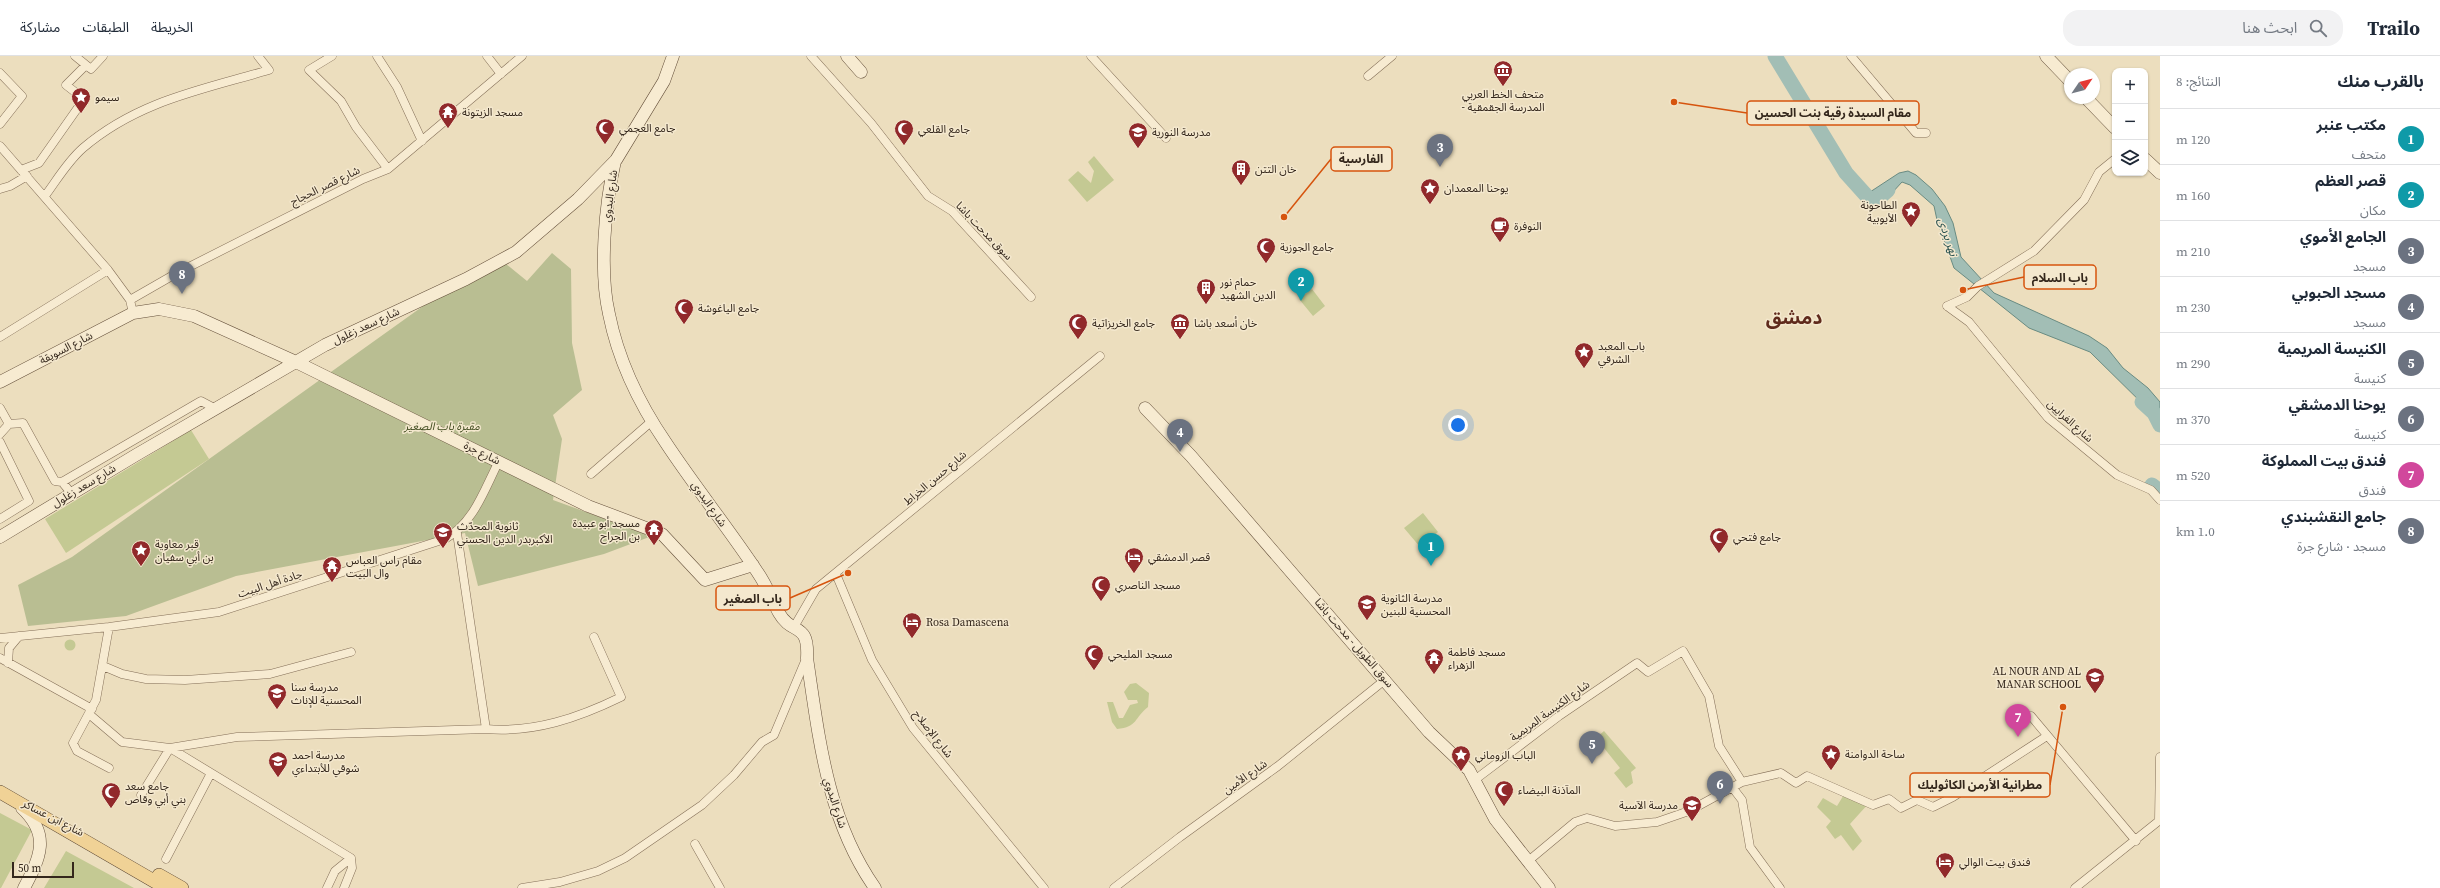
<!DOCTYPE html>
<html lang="ar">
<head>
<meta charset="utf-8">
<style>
  :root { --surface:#fff; --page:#f2f2f3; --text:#1f2937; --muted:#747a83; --line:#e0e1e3; --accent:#db2777 }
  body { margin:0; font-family:"Source Serif 4","Noto Sans Arabic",serif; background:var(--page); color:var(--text); direction:rtl }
  .controls { position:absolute; right:12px; top:12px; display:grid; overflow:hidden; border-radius:8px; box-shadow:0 1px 3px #0004 }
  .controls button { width:36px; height:36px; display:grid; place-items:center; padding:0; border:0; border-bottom:1px solid var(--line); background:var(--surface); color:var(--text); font:20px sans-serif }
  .compass { position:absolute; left:2064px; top:12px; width:36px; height:36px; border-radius:50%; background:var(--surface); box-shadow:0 1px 3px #0004; rotate:55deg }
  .scale { position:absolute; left:12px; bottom:10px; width:62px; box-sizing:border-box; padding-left:4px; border:2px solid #34271c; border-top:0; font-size:11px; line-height:14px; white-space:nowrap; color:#34271c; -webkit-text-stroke:3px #f4e8ce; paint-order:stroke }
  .you { position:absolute; left:1458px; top:369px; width:14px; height:14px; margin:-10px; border:3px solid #fff; border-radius:50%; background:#1a73e8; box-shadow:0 0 0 6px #1a73e833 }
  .badge { display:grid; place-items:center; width:26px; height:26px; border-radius:50%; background:var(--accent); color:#fff; font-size:13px; font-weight:700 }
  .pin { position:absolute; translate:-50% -33px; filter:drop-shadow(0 1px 2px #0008) }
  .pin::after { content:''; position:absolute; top:21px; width:14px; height:12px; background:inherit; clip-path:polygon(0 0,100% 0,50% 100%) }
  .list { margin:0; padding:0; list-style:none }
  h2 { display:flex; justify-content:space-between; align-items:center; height:52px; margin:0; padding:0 16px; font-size:17px }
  h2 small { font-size:13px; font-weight:400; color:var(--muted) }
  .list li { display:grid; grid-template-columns:26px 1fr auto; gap:12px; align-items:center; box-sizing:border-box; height:56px; padding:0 16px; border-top:1px solid var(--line) }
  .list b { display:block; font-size:15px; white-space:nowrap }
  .list p { margin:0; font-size:13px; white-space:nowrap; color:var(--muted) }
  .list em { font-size:13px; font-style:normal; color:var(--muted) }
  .icon { flex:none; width:22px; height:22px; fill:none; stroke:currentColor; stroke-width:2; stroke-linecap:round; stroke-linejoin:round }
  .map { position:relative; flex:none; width:2160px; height:832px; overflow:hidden; direction:ltr }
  header { display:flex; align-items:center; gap:24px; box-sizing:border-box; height:56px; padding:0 20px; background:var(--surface); border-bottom:1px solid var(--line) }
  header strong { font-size:19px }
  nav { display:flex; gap:22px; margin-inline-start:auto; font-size:14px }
  .search { width:280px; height:36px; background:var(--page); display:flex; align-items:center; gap:10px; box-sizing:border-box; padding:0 14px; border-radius:16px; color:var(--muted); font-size:15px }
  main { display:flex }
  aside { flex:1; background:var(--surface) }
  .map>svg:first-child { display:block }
  .green { fill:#c4c993 }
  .cemetery { fill:#b9be92 }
  .water { fill:#a2beb5; stroke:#698b82 }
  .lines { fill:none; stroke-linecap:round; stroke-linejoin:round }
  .river { stroke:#a2beb5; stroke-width:15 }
  .street-casing { stroke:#846f58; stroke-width:9 }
  .secondary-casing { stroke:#65503b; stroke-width:13 }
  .primary-casing { stroke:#513d2c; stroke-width:14 }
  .street { stroke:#f7ebd1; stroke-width:8 }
  .secondary { stroke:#f7ebd1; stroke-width:12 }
  .primary { stroke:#f0d296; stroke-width:13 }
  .labels { text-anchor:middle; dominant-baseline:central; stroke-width:3; stroke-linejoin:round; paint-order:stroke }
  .poi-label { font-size:11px; fill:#34271c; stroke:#f4e8ce; text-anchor:start }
  .street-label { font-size:11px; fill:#34271c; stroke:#f4e8ce }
  .park-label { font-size:11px; font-style:italic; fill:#454f23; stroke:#f4e8ce }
  .water-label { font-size:12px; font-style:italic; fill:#2b5350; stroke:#f4e8ce }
  .town-label { font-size:19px; font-weight:bold; fill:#5f2a1c; stroke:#f4e8ce }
  .leader { fill:none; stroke:#d6540e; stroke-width:1.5 }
  .callout-dot { fill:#d6540e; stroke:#f4e8ce; stroke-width:1.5 }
  .callout { fill:#f4e8ce; stroke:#d6540e; stroke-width:1.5 }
  .callout-label { font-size:12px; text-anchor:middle; font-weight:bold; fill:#34271c }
</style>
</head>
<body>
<header>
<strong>Trailo</strong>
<div class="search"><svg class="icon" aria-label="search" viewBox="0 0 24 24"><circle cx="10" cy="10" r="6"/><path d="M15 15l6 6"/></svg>ابحث هنا</div>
<nav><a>الخريطة</a><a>الطبقات</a><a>مشاركة</a></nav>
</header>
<main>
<aside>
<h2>بالقرب منك<small>النتائج: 8</small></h2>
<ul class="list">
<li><span class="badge" style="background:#0f9aa8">1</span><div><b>مكتب عنبر</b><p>متحف</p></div><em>120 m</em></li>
<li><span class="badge" style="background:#0f9aa8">2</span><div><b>قصر العظم</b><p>مكان</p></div><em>160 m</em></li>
<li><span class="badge" style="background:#6b7280">3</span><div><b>الجامع الأموي</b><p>مسجد</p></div><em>210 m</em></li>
<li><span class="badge" style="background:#6b7280">4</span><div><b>مسجد الحبوبي</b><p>مسجد</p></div><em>230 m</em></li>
<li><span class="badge" style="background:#6b7280">5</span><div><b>الكنيسة المريمية</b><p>كنيسة</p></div><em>290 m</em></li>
<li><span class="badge" style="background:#6b7280">6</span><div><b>يوحنا الدمشقي</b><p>كنيسة</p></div><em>370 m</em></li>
<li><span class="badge" style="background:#d1479c">7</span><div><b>فندق بيت المملوكة</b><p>فندق</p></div><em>520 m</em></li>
<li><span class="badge" style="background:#6b7280">8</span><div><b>جامع النقشبندي</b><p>مسجد · شارع جرة</p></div><em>1.0 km</em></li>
</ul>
</aside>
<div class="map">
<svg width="2160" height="832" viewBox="0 0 2160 832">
  <rect width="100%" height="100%" fill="#ecdebe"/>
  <path class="green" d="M 1094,100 L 1114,124 L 1087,146 L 1068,124 L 1078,115 L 1091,127 L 1094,115 L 1088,106 Z
    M 1312,233 L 1325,250 L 1313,260 L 1299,243 Z
    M 191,374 L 209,403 L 66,497 L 45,463 Z
    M 1423,457 L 1438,476 L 1420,491 L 1404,472 Z
    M64.5 589a5.5 5.5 0 1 1 11 0a5.5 5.5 0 1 1-11 0Z
    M 1136,627 L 1149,637 L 1148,651 C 1134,662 1138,671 1117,673 L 1112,666 L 1107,646 L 1113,646 L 1119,662 L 1123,662 L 1130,649 L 1138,647 L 1137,644 L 1128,644 L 1124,636 L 1130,628 Z
    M 1604,675 L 1636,712 L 1631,716 L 1633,727 L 1626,732 L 1614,717 L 1620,712 L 1596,682 Z
    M 1845,737 L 1869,747 L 1850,768 L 1862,785 L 1853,795 L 1841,779 L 1835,783 L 1826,771 L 1831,765 L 1817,751 L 1823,742 L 1837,750 Z
    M 0,757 L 32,774 L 1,832 L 0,832 Z
    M 66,795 L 134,832 L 44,832 Z"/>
  <path class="cemetery" d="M 552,197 L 571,213 L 572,287 L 582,334 L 553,359 L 562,383 L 553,444 L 652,480 L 604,498 L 478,530 L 465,477 L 236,520 L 126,560 L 28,570 L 18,529 L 72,501 L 426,248 L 506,208 L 527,225 Z"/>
  <path class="water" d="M 1908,115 L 1916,119 L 1932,133 L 1945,150 L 1953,167 L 1961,201 L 1994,237 L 2089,280 L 2107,292 L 2123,312 L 2148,332 L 2160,346 L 2160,369 L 2154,359 L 2090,296 L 2029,272 L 1954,212 L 1937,164 L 1934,150 L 1910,129 L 1902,126 L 1880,150 L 1873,147 L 1861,134 L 1870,136 L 1899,117 Z"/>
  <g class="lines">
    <path class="river" d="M 1775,0 L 1846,117 L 1873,147 L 1888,134
      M 2142,346 L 2154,357 L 2160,369
      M 2152,429 L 2160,435"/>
    <g class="street-casing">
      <path id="street" d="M 75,0 L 91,13 L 103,0
        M 332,0 L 309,14 L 341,45 L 356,71 L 388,113
        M 377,0 L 397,31 L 422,85
        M 487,0 L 501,18
        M 811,0 L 871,67 L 928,140 L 952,155 L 1031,241
        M 1091,0 L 1166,82
        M 1851,0 L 1916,77 L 1926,77
        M 0,17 L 22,40 L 0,68
        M 1368,20 L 1392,0
        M 0,90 L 108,214 L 130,244
        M 21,114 L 39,107 L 84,43 L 66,29 L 86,9
        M 0,133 L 10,130 L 27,120
        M 45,140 C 57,124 67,106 83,92 C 138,45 201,34 269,14 L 258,0
        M 1947,250 L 1969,266 L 2048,362 L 2117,419 L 2151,434 L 2160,444
        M 1947,250 L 1967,241 L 1978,230 L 2034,195 L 2084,144 L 2099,116 L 2115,103
        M 133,257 L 130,244 L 177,217 L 363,123 L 388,113 L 522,0
        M 0,281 L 108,214
        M 0,352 L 9,368
        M 0,378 L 9,368 L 23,367 L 55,425 L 62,426 L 72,438
        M 0,386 L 29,445 L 0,463
        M 591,418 L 652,365
        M 62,426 L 201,345 L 216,353
        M 836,518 L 872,604 L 913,672 L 1044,832
        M 794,571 L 816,533 L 1100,300
        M 0,582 L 109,571 L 219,556 L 445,483 C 474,467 484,434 499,405
        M 0,602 L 92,653
        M 8,607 L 9,592 L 19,580
        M 103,610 L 122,618 L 146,623 L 185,624 L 270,618 L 351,596
        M 89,658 L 122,686 L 170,692 L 141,739
        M 2031,660 L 2136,785
        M 486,673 C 534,677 578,662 621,641 L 594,581
        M 109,712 L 77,695 L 73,687 L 96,644 L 109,571
        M 1476,723 L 1559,660 L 1637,607 L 1648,616 L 1683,595 L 1709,640 L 1719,690 L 1742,726
        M 1732,731 L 1742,744 L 1750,791 L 1780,832
        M 2159,765 L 2160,701
        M 695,788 L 720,832
        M 166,803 L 211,717
        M 1527,806 L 1575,766 L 1587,762 L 1615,770 L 1657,766 L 1689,755 L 1742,726 L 1781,717 L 1796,727 L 1807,720 L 1873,749 L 1889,743 L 1901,752 L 1917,744 L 1933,751 L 1953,741 L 2047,680
        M 327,832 L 335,815 L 351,802
        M 344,832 L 352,812 L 351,802 L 170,692 L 237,681 L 486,673 L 457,477
        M 522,832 L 560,826 L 598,815 L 625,802 L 702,749 L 734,719 L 762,686 L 774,679 L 806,603
        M 1114,832 L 1180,781 L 1278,710 L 1386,623
        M 2075,832 L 2160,764"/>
    </g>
    <g class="secondary-casing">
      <path id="secondary" d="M 847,0 L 861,16
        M 2046,0 L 2070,25
        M 2086,42 L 2115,72
        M 2145,103 L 2160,117
        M 615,105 C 605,148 599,215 609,258 C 618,303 640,349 666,387 C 695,431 729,473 758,517 C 767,530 772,544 779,557 C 792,580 809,565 807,602 C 819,682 827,764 875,832
        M 0,326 L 133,257 L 159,253 L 194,260 L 296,306 L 588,450 L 662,478 L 705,524 L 753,509
        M 1145,352 L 1191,400 L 1429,676 L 1469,714 L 1495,763 L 1549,832
        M 0,481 L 136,399 L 325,289 L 466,223 L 516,196 L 578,143 L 616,104 L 664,25 L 673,0
        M 22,752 C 51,779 40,802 24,832"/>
    </g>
    <g class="primary-casing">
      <path id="primary" d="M 0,736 L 166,832
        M 159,819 L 182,832"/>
    </g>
    <use href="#street" class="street"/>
    <use href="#secondary" class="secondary"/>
    <use href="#primary" class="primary"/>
  </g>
  <defs>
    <g id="museum-pin" transform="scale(1)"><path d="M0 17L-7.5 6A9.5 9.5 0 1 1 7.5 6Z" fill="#91292b" stroke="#f4e8ce"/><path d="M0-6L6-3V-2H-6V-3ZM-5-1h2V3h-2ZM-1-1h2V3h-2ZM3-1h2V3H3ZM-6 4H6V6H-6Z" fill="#fff"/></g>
    <g id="sight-pin" transform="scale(1)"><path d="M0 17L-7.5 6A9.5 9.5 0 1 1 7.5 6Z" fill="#91292b" stroke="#f4e8ce"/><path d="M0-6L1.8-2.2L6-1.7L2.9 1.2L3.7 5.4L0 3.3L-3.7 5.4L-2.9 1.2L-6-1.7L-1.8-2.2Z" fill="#fff"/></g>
    <g id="temple-pin" transform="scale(1)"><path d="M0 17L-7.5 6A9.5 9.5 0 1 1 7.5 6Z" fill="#91292b" stroke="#f4e8ce"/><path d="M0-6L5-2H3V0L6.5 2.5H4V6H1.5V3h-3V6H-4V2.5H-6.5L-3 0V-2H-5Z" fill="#fff"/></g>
    <g id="mosque-pin" transform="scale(1)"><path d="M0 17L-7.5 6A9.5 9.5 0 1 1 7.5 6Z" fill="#91292b" stroke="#f4e8ce"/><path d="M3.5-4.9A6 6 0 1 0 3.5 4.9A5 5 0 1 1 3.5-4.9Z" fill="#fff"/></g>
    <g id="school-pin" transform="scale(1)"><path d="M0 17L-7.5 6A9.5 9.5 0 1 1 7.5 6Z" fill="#91292b" stroke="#f4e8ce"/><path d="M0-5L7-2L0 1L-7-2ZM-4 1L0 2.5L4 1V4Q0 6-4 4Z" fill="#fff"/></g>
    <g id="building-pin" transform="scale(1)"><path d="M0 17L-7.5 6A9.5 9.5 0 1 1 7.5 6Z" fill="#91292b" stroke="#f4e8ce"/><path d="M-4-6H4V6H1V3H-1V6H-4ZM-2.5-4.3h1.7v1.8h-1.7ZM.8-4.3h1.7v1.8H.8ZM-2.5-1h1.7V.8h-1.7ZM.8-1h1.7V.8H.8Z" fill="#fff"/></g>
    <g id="cafe-pin" transform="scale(1)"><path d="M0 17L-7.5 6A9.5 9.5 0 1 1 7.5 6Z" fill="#91292b" stroke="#f4e8ce"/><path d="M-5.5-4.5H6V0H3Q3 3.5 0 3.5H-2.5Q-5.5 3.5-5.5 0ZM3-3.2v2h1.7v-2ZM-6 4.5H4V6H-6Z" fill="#fff"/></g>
    <g id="hotel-pin" transform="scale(1)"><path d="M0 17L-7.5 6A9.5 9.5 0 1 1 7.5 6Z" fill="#91292b" stroke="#f4e8ce"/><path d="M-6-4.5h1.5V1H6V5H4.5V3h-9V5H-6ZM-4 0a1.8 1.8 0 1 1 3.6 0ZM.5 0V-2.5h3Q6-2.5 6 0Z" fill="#fff"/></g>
  </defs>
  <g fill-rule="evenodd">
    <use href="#museum-pin" x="1503" y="14"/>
    <use href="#sight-pin" x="81" y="41"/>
    <use href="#temple-pin" x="448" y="56"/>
    <use href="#mosque-pin" x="605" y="72"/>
    <use href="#mosque-pin" x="904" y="73"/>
    <use href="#school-pin" x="1138" y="76"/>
    <use href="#building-pin" x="1241" y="113"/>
    <use href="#sight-pin" x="1430" y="132"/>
    <use href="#sight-pin" x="1911" y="155"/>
    <use href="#cafe-pin" x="1500" y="170"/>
    <use href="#mosque-pin" x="1266" y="191"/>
    <use href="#building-pin" x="1206" y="232"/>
    <use href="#mosque-pin" x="684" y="252"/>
    <use href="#mosque-pin" x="1078" y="267"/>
    <use href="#museum-pin" x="1180" y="267"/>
    <use href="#sight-pin" x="1584" y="296"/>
    <use href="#temple-pin" x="654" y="473"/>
    <use href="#school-pin" x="443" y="476"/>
    <use href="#mosque-pin" x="1719" y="481"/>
    <use href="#sight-pin" x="141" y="494"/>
    <use href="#hotel-pin" x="1134" y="501"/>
    <use href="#temple-pin" x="332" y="510"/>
    <use href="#mosque-pin" x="1101" y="529"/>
    <use href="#school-pin" x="1367" y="548"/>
    <use href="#hotel-pin" x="912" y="566"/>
    <use href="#mosque-pin" x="1094" y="598"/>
    <use href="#temple-pin" x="1434" y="602"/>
    <use href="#school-pin" x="2095" y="621"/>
    <use href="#school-pin" x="277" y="637"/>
    <use href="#sight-pin" x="1831" y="698"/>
    <use href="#sight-pin" x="1461" y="699"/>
    <use href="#school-pin" x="278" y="705"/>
    <use href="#mosque-pin" x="1504" y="734"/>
    <use href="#mosque-pin" x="111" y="736"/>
    <use href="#school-pin" x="1692" y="749"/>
    <use href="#hotel-pin" x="1945" y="806"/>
  </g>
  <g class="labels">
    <g class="poi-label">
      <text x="1503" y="38" text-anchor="middle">متحف الخط العربي<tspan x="1503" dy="13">- المدرسة الجقمقية</tspan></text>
      <text x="95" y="41">سيمو</text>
      <text x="462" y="56">مسجد الزيتونة</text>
      <text x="619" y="72">جامع العجمي</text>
      <text x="918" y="73">جامع القلعي</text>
      <text x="1152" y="76">مدرسة النورية</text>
      <text x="1255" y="113">خان التتن</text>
      <text x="1444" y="132">يوحنا المعمدان</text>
      <text x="1897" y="149" text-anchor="end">الطاحونة<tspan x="1897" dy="13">الأيوبية</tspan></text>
      <text x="1514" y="170">النوفرة</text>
      <text x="1280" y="191">جامع الجوزية</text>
      <text x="1220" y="226">حمام نور<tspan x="1220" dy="13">الدين الشهيد</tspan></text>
      <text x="698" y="252">جامع الياغوشة</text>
      <text x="1092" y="267">جامع الخريزاتية</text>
      <text x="1194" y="267">خان أسعد باشا</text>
      <text x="1598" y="290">باب المعبد<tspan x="1598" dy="13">الشرقي</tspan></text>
      <text x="640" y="467" text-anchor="end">مسجد أبو عبيدة<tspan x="640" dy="13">بن الجراح</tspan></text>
      <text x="457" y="470">ثانوية المحدّث<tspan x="457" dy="13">الأكبربدر الدين الحسني</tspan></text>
      <text x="1733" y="481">جامع فتحي</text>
      <text x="155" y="488">قبر معاوية<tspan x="155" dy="13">بن أبي سفيان</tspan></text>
      <text x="1148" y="501">قصر الدمشقي</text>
      <text x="346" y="504">مقام راس العباس<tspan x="346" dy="13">وال البيت</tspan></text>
      <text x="1115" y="529">مسجد الناصري</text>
      <text x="1381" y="542">مدرسة الثانوية<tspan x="1381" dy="13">المحسنية للبنين</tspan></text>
      <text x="926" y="566">Rosa Damascena</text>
      <text x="1448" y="596">مسجد فاطمة<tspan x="1448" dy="13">الزهراء</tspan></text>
      <text x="1108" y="598">مسجد المليحي</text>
      <text x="2081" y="615" text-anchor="end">AL NOUR AND AL<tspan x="2081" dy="13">MANAR SCHOOL</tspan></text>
      <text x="291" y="631">مدرسة سنا<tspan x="291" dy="13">المحسنية للإناث</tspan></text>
      <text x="1845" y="698">ساحة الدوامنة</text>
      <text x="292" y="699">مدرسة احمد<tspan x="292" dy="13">شوقي للأبتداءي</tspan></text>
      <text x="1475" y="699">الباب الروماني</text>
      <text x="125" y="730">جامع سعد<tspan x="125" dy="13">بني أبي وقاص</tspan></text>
      <text x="1518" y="734">المآذنة البيضاء</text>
      <text x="1678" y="749" text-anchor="end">مدرسة الآسية</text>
      <text x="1959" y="806">فندق بيت الوالي</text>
    </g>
    <g class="street-label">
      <text transform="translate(325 130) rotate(-26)">شارع قصر الحجاج</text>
      <text transform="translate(610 140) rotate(-82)">شارع البدوي</text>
      <text transform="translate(984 175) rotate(46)">سوق مدحت باشا</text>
      <text transform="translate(366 270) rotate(-25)">شارع سعد زغلول</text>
      <text transform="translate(66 292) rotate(-27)">شارع السويقة</text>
      <text transform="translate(2070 365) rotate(42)">شارع الفرايين</text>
      <text transform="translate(482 397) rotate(26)">شارع جرة</text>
      <text transform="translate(935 422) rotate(-40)">شارع حسن الخراط</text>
      <text transform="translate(84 430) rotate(-31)">شارع سعد زغلول</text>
      <text transform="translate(709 448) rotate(55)">شارع البدوي</text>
      <text transform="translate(270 528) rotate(-18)">جادة أهل البيت</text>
      <text transform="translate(1354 587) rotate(49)">سوق الطويل - مدحت باشا</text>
      <text transform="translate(1550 655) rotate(-36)">شارع الكنيسة المريمية</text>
      <text transform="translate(933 678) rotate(52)">شارع الإصلاح</text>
      <text transform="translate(1245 721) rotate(-35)">شارع الأمين</text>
      <text transform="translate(835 747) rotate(72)">شارع البدوي</text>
      <text transform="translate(53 762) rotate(27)">شارع ابن عساكر</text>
    </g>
    <g class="park-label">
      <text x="442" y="370">مقبرة باب الصغير</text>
    </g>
    <g class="water-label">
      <text transform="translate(1948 181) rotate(72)">نهر بردى</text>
    </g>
    <g class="town-label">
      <text x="1794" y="261">دمشق</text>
    </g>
  </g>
  <path class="leader" d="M1674 46L1747 57M1284 161L1331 103M1963 234L2024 221M848 517L790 542M2063 651L2050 729"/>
  <g class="callout-dot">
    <circle cx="1674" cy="46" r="4"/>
    <circle cx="1284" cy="161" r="4"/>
    <circle cx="1963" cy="234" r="4"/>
    <circle cx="848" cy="517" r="4"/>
    <circle cx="2063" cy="651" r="4"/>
  </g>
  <g class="callout">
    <rect x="1747" y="45" width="172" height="24" rx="4"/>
    <rect x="1331" y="91" width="61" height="24" rx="4"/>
    <rect x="2024" y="209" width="72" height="24" rx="4"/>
    <rect x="716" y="530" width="74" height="24" rx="4"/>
    <rect x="1910" y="717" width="140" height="24" rx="4"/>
  </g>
  <g class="callout-label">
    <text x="1833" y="61">مقام السيدة رقية بنت الحسين</text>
    <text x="1361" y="107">الفارسية</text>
    <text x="2060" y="226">باب السلام</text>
    <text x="753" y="547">باب الصغير</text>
    <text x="1980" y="733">مطرانية الأرمن الكاثوليك</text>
  </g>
</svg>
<div class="controls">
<button>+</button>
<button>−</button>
<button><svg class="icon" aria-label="layers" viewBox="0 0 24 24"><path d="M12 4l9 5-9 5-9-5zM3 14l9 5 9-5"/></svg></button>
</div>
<svg class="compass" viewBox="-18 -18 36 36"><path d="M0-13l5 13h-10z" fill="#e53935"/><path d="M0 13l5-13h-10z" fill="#747a83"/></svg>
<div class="scale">50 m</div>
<div class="you"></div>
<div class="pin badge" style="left:1431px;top:510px;background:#0f9aa8">1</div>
<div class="pin badge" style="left:1301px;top:245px;background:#0f9aa8">2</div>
<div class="pin badge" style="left:1440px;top:111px;background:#6b7280">3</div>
<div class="pin badge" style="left:1180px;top:396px;background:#6b7280">4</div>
<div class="pin badge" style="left:1592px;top:708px;background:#6b7280">5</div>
<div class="pin badge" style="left:1720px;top:748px;background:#6b7280">6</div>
<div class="pin badge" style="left:2018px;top:681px;background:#d1479c">7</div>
<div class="pin badge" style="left:182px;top:238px;background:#6b7280">8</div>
</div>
</main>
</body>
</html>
